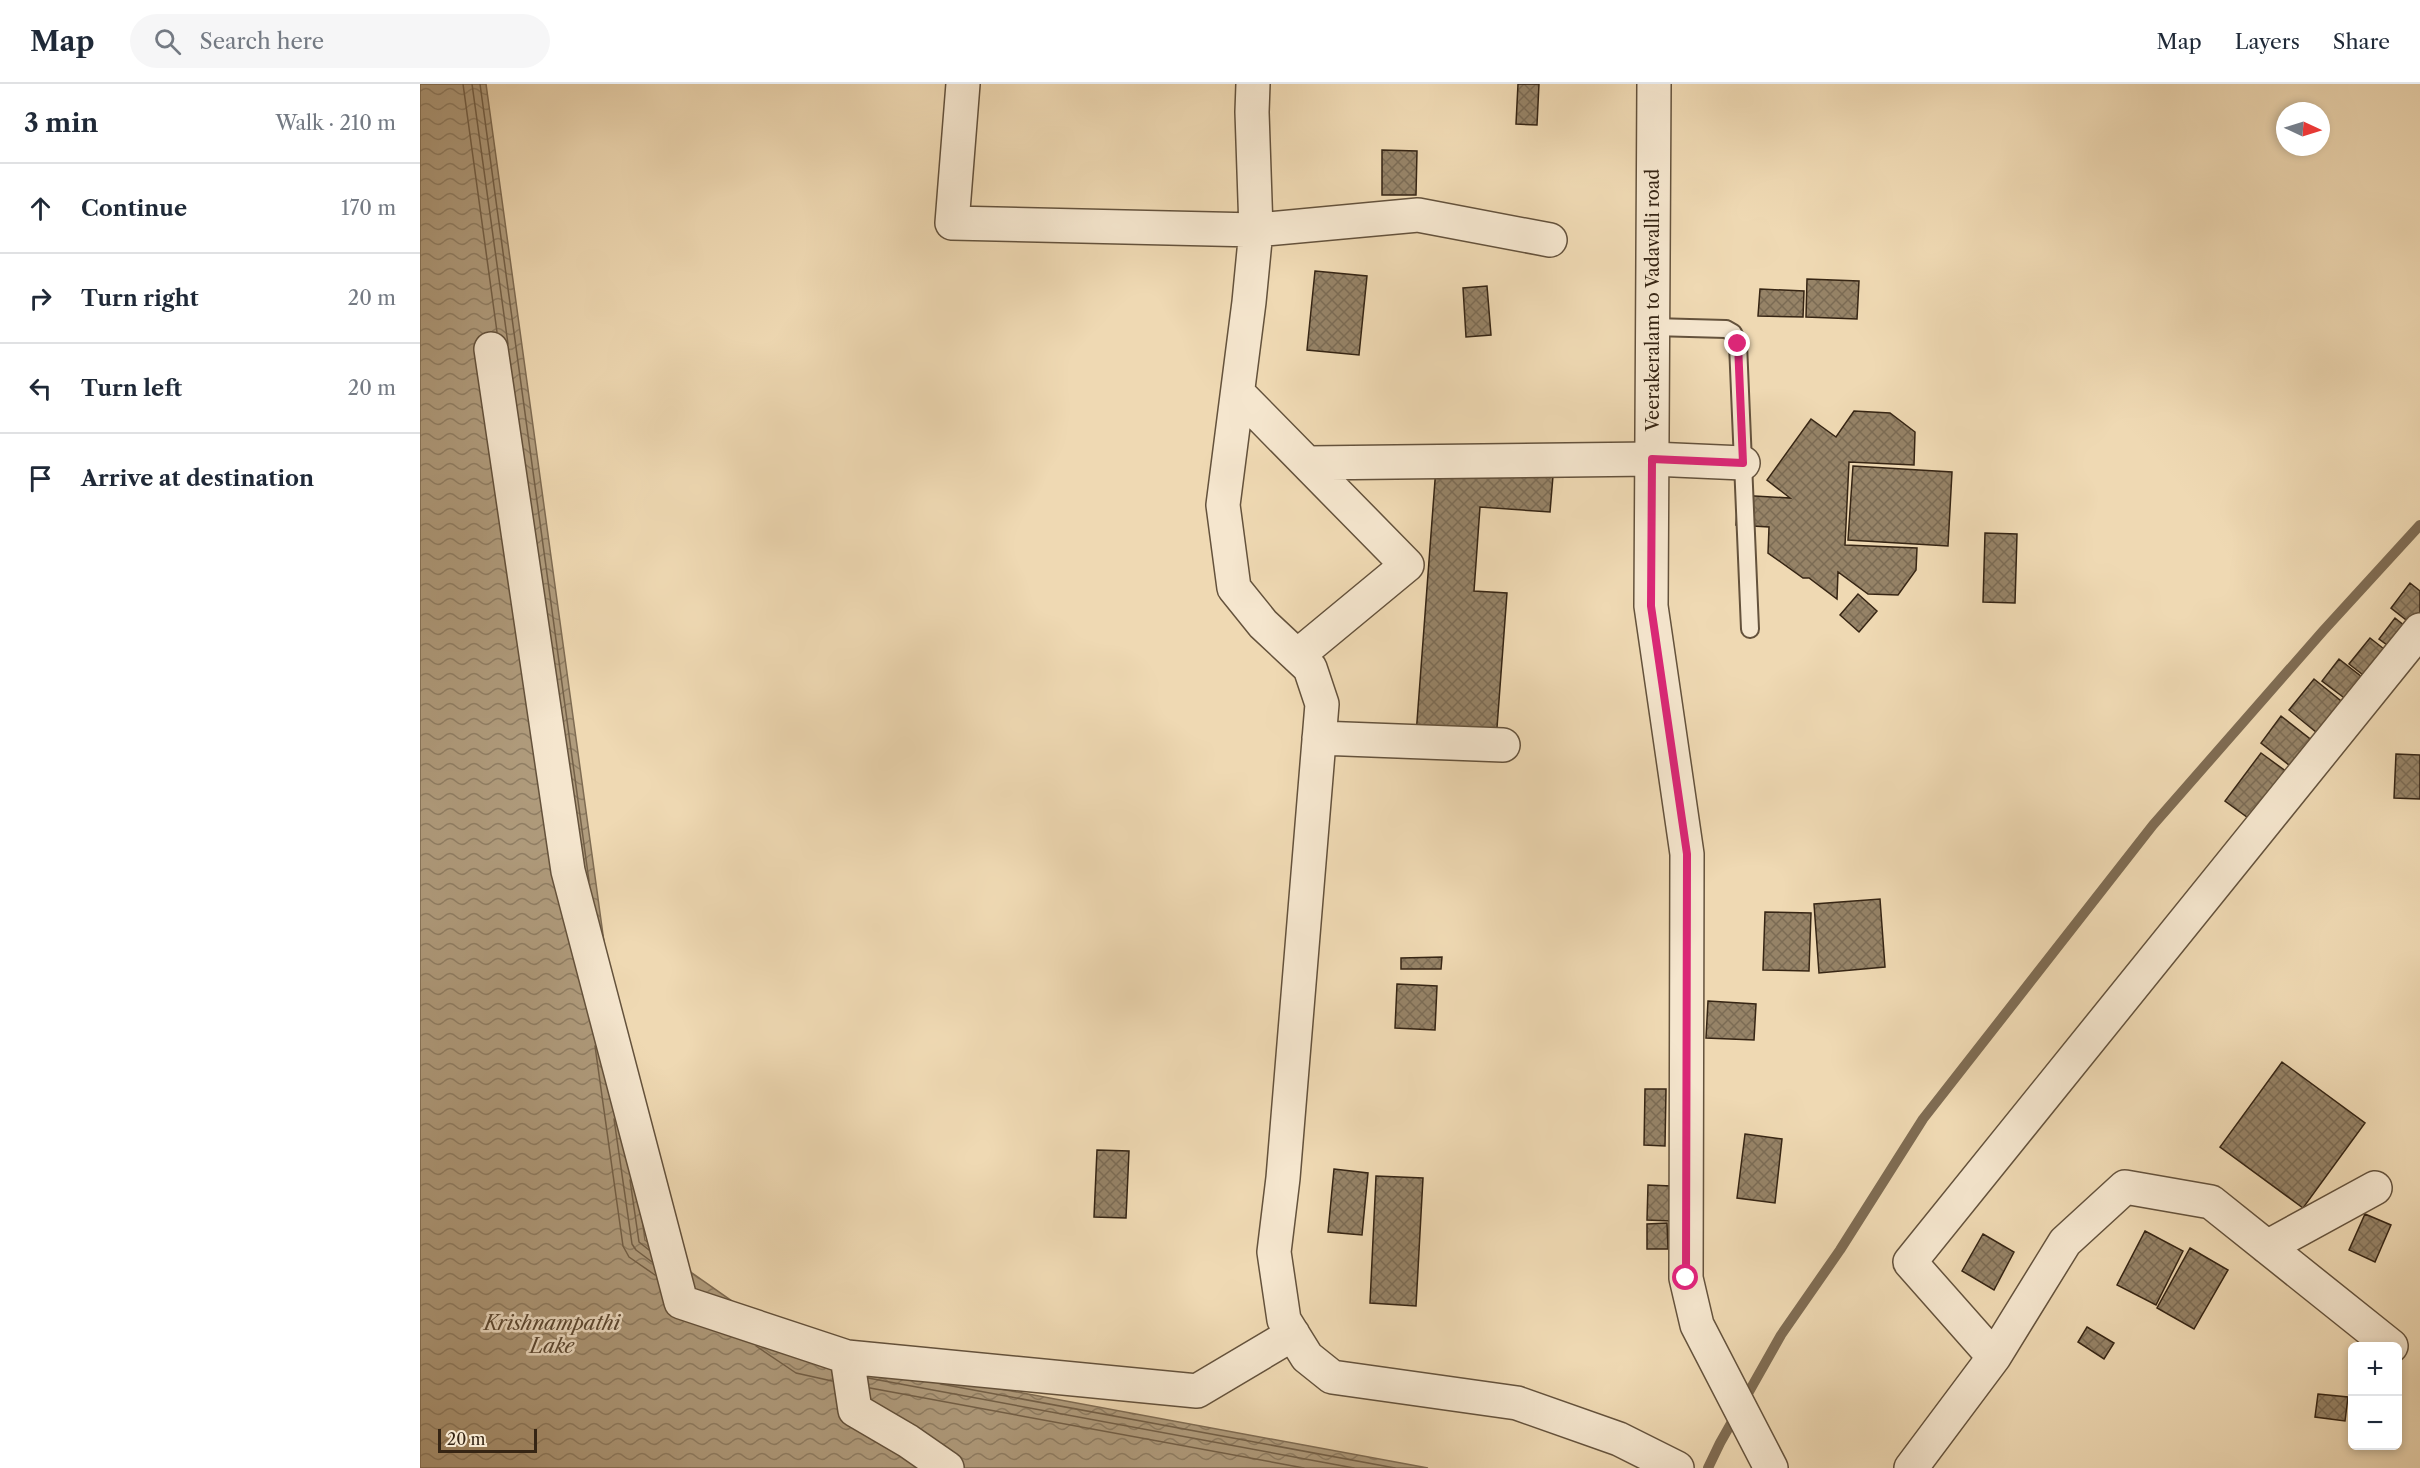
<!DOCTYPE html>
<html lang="en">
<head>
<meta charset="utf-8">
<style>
  :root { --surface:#fff; --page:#f6f6f7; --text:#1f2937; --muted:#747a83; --line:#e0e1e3 }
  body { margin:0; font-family:"Libre Caslon Text",serif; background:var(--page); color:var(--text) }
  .controls { position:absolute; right:18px; bottom:18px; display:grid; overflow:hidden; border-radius:9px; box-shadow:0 3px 9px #0003 }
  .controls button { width:54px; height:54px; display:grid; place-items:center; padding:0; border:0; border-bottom:2px solid var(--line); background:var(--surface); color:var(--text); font:30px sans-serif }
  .compass { position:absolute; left:1856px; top:18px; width:54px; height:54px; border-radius:50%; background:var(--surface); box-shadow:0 3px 9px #0003; rotate:94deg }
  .scale { position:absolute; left:18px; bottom:15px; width:99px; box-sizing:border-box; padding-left:6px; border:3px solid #362514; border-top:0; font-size:16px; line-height:21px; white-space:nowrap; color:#362514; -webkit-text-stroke:4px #f5e6ce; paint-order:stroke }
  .stop { position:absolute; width:18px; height:18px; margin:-14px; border:4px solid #db2777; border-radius:50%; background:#fff }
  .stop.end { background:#db2777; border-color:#fff; box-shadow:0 2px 6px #0008 }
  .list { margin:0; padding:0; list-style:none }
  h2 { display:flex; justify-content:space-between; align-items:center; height:78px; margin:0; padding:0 24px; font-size:26px }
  h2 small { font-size:20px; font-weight:400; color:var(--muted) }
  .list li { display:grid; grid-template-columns:39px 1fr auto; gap:18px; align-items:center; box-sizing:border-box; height:90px; padding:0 24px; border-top:2px solid var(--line) }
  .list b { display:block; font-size:22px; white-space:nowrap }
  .list em { font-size:20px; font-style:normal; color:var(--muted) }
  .icon { flex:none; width:33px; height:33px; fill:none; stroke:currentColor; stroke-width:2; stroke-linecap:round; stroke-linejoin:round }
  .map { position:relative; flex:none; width:2000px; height:1384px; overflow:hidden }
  header { display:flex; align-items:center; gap:36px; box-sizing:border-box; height:84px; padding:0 30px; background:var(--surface); border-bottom:2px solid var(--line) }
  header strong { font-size:28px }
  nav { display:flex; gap:33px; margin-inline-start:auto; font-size:21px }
  .search { width:420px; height:54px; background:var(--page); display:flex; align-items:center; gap:15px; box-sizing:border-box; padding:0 21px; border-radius:33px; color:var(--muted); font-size:22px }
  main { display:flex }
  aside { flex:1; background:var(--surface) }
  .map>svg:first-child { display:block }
  .water { fill:url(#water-waves); stroke:#7f6c53; stroke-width:1.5 }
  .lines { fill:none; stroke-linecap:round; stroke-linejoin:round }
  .shore { stroke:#736048; stroke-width:1.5 }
  .stream { stroke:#7f6c53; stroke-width:10 }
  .building { fill:url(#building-cross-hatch); stroke:#362514; stroke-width:1.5 }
  .service-casing { stroke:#64523c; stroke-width:20 }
  .minor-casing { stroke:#64523c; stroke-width:36 }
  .tertiary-casing { stroke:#64523c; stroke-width:36 }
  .service { stroke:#f5e6ce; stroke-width:16 }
  .minor { stroke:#f5e6ce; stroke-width:33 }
  .tertiary { stroke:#f5e6ce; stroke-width:33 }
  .route { stroke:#db2777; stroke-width:8 }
  .labels { text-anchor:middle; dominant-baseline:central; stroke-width:5; stroke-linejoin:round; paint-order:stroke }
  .street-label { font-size:18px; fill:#362514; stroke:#f5e6ce }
  .water-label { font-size:20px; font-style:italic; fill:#5b4934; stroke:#f5e6ce }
</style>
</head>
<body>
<header>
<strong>Map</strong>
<div class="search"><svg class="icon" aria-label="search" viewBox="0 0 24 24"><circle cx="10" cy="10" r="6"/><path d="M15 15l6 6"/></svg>Search here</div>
<nav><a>Map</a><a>Layers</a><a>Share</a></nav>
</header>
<main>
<aside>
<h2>3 min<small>Walk · 210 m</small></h2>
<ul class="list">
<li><svg class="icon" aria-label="ahead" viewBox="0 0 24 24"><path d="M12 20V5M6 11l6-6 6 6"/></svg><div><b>Continue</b></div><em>170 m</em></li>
<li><svg class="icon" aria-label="right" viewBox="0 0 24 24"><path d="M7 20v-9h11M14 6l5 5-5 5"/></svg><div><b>Turn right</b></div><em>20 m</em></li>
<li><svg class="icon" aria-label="left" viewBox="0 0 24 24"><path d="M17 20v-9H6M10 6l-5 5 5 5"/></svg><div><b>Turn left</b></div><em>20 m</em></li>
<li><svg class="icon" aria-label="arrive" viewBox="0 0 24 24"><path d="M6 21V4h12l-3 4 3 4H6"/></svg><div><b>Arrive at destination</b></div></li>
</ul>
</aside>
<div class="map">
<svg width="2000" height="1384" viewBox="0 0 2000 1384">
  <defs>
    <pattern id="water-waves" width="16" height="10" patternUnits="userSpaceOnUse" patternTransform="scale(1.5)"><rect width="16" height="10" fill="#b09c7d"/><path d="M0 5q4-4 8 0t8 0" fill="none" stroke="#907f65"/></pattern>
    <pattern id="building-cross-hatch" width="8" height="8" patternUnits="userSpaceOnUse" patternTransform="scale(1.5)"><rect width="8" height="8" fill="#968367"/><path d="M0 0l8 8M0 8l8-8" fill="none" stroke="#7b6b54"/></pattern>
  </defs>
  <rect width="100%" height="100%" fill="#efd9b3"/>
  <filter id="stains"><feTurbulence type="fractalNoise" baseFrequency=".00333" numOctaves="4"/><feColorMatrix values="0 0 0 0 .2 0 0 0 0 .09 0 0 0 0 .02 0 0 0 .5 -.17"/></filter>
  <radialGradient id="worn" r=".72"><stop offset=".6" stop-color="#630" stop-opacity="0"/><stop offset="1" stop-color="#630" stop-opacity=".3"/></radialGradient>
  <path class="water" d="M 0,0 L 66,0 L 225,1156 L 386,1269 L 1008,1384 L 0,1384 Z"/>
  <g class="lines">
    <path class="shore" d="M 43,0 L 77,248
      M 52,0 L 88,260
      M 60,0 L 169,797
      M 175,962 L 203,1162 L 209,1173 L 235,1191
      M 194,1035 L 212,1160 L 216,1166 L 232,1178
      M 210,1096 L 219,1158 L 229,1166
      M 336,1262 L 376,1289 L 412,1297
      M 448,1294 L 934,1384
      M 521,1300 L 975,1384
      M 450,1304 L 884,1384"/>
    <path class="stream" d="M 1288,1384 L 1300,1359 L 1361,1251 L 1420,1166 L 1503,1035 L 1733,741 L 1903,547 L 2000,441"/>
  </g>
  <path class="building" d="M 1098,0 L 1119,0 L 1117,41 L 1096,40 Z
    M 962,66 L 997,67 L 996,111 L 962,111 Z
    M 895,187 L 947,192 L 939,271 L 887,266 Z
    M 1387,195 L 1439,197 L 1437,235 L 1386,233 Z
    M 1067,202 L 1071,251 L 1046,253 L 1043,204 Z
    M 1340,205 L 1384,207 L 1383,233 L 1338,232 Z
    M 1434,327 L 1470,329 L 1495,348 L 1494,381 L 1429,378 L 1425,461 L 1497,464 L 1496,486 L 1478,511 L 1448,510 L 1418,488 L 1417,515 L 1389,494 L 1383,494 L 1348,469 L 1349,443 L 1316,441 L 1318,411 L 1370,414 L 1347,396 L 1391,335 L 1416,353 Z
    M 1433,382 L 1532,388 L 1528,462 L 1428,456 Z
    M 1016,383 L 1133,392 L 1130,428 L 1060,423 L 1054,507 L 1087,509 L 1076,657 L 996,651 Z
    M 1565,449 L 1597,450 L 1595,519 L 1563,518 Z
    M 1990,499 L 2000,507 L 2000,537 L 1995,543 L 1971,524 Z
    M 1438,510 L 1457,527 L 1439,548 L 1420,531 Z
    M 1975,534 L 1990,546 L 1974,566 L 1959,555 Z
    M 1950,554 L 1973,572 L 1952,598 L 1929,580 Z
    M 1919,575 L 1947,597 L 1931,619 L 1902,597 Z
    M 1894,595 L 1926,621 L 1902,653 L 1869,626 Z
    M 1861,632 L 1894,658 L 1874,685 L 1841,659 Z
    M 1841,669 L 1867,688 L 1831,736 L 1805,717 Z
    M 1976,670 L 2000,671 L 2000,715 L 1974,714 Z
    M 1460,815 L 1465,883 L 1399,889 L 1394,820 Z
    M 1345,828 L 1391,829 L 1389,887 L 1343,886 Z
    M 1022,873 L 1021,885 L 981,885 L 981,874 Z
    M 977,900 L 1017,902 L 1015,946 L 975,944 Z
    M 1288,917 L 1336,920 L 1334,956 L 1286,954 Z
    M 1862,978 L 1945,1039 L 1883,1124 L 1800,1063 Z
    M 1225,1005 L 1246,1005 L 1245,1062 L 1224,1061 Z
    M 1325,1050 L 1362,1055 L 1355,1119 L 1317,1114 Z
    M 677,1066 L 709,1067 L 706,1134 L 674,1133 Z
    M 914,1085 L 948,1089 L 942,1151 L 908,1148 Z
    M 956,1092 L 1003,1094 L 996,1222 L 950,1219 Z
    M 1228,1101 L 1251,1102 L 1250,1137 L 1227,1136 Z
    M 1945,1130 L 1971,1141 L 1955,1178 L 1929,1166 Z
    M 1247,1139 L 1248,1165 L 1227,1165 L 1227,1140 Z
    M 1725,1147 L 1763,1167 L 1736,1221 L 1697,1201 Z
    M 1563,1150 L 1594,1168 L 1574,1206 L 1542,1187 Z
    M 1770,1164 L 1808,1186 L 1774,1245 L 1737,1224 Z
    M 1667,1243 L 1694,1259 L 1684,1275 L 1658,1258 Z
    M 1898,1310 L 1928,1313 L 1925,1337 L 1895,1333 Z"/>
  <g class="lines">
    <g class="service-casing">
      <path id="service" d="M 1233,243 L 1306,245 L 1313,249 L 1318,260 L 1330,545"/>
    </g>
    <g class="minor-casing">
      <path id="minor" d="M 543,0 L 532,139 L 836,146 L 998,131 L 1130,156
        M 833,0 L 832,28 L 836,146 L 829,218 L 803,421 L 814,504 L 843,540 L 890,584 L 902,620 L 863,1094 L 854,1168 L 864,1236 L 887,1273 L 912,1293 L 1097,1319 L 1199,1355 L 1257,1384
        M 71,265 L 148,787 L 261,1218 L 427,1273 L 777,1307 L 873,1250
        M 818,309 L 987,481 L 877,572
        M 889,379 L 1232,375 L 1323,379
        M 899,654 L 1083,661
        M 1847,1163 L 1955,1104
        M 427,1273 L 435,1326 L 488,1357 L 527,1384
        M 1574,1273 L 1645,1158 L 1705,1103 L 1791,1118 L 1971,1262
        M 1491,1384 L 1574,1273 L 1490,1178 L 2000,546"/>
    </g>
    <g class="tertiary-casing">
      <path id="tertiary" d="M 1234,0 L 1231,522 L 1267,770 L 1266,1194 L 1277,1241 L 1351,1384"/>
    </g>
    <use href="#service" class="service"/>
    <use href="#minor" class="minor"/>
    <use href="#tertiary" class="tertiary"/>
  </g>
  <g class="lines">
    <path class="route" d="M 1266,1194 L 1267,770 L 1231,522 L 1232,375 L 1323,379 L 1318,260"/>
  </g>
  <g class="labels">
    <g class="street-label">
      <text transform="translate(1233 216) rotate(-90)">Veerakeralam to Vadavalli road</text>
    </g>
    <g class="water-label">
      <text x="132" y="1239">Krishnampathi<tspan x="132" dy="23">Lake</tspan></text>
    </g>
  </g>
  <rect width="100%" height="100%" filter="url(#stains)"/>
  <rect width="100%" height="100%" fill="url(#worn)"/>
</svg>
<div class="controls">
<button>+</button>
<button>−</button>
</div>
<svg class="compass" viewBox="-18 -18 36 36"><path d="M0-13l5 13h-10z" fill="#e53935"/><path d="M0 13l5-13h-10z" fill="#747a83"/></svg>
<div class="scale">20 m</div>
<div class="stop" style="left:1266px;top:1194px"></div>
<div class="stop end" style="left:1318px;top:260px"></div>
</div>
</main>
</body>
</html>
